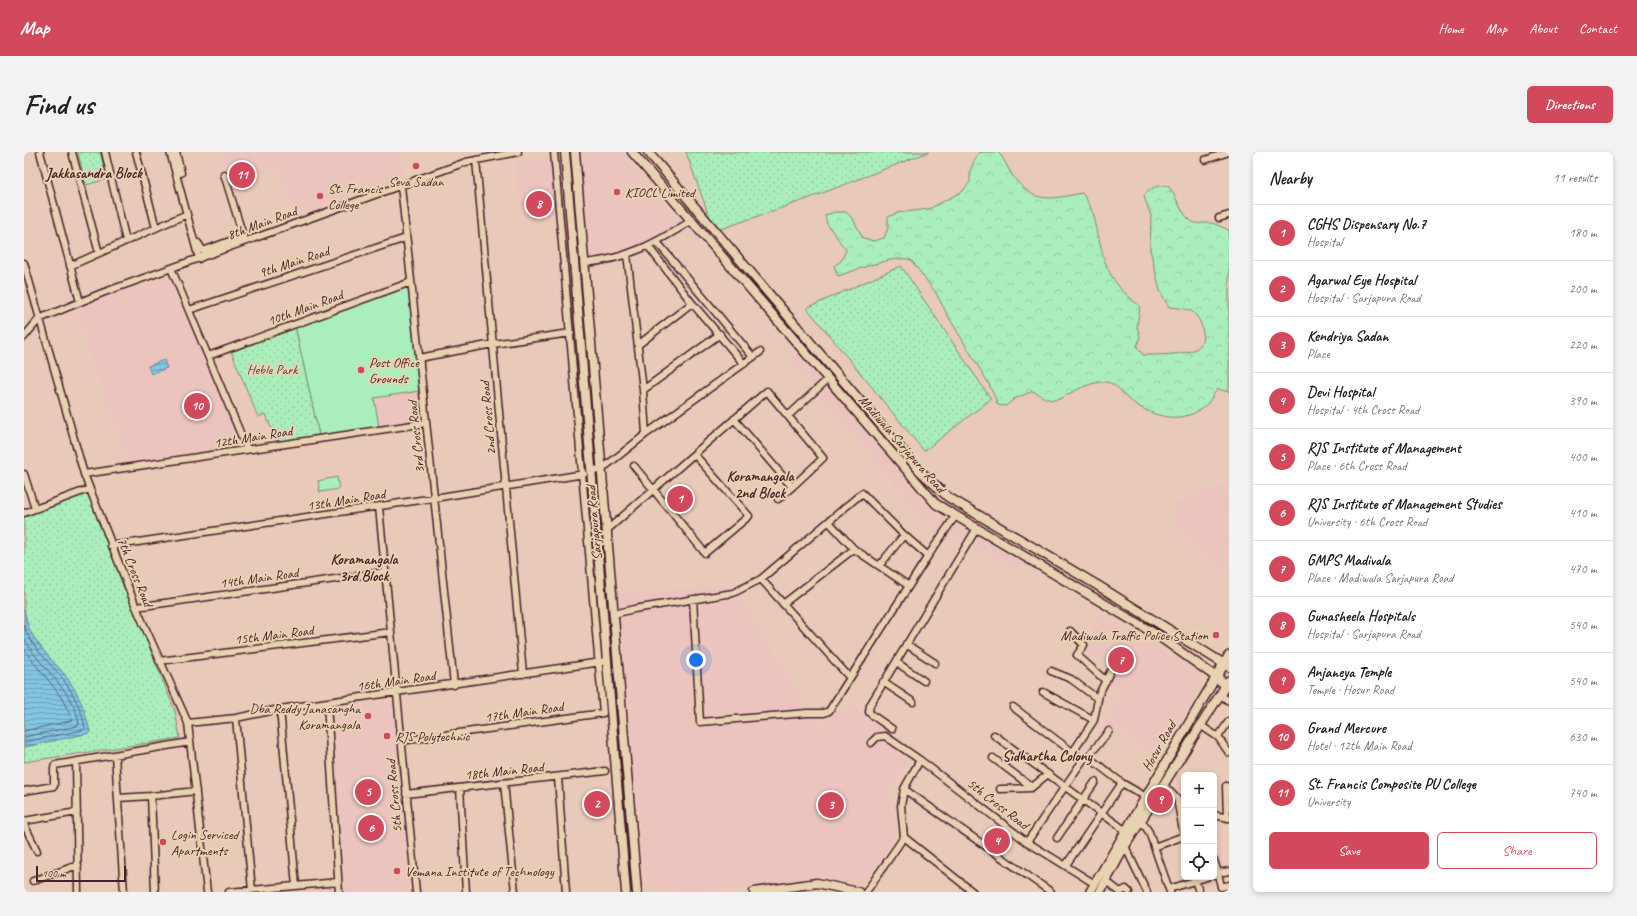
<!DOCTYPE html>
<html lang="en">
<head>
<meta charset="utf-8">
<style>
  :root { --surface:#fff; --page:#f2f2f2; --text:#222; --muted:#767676; --line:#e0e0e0; --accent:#d1495b }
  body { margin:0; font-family:Caveat,sans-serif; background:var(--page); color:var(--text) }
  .controls { position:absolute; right:12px; bottom:12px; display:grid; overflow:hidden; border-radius:6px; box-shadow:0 2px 6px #0003 }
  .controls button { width:36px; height:36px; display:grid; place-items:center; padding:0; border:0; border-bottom:1px solid var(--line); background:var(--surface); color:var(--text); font:20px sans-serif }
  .scale { position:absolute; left:12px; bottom:10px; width:90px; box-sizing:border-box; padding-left:4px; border:2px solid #4a1f2b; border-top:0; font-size:11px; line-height:14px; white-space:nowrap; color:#4a1f2b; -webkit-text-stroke:3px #e7d2b1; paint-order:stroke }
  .you { position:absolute; left:672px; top:508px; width:14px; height:14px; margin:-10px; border:3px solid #fff; border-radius:50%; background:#1a73e8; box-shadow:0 0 0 6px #1a73e833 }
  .badge { display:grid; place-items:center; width:26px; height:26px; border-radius:50%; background:var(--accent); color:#fff; font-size:13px; font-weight:700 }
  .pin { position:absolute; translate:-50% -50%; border:2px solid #fff; box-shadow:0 1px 4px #0006 }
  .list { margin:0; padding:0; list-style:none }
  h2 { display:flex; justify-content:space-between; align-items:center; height:52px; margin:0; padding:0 16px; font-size:17px }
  h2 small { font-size:13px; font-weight:400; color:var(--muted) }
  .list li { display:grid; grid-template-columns:26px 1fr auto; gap:12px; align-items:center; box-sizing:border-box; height:56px; padding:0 16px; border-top:1px solid var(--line) }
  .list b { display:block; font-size:15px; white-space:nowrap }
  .list p { margin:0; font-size:13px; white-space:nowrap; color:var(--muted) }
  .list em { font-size:13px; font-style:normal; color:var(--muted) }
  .actions { display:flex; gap:8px; padding:12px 16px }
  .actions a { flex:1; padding:9px 0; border:1px solid var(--accent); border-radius:6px; text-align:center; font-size:14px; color:var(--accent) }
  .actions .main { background:var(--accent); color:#fff }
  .icon { flex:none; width:22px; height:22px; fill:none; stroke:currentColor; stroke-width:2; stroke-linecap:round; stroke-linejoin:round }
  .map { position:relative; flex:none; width:1205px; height:740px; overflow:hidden; border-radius:6px }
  header { display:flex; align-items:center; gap:24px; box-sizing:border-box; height:56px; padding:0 20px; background:var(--accent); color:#fff }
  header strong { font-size:19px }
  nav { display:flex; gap:22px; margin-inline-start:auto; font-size:14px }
  .intro { display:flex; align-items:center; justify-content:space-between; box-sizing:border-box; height:96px; padding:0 24px }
  h1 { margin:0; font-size:28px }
  .button { padding:10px 18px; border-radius:6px; background:var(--accent); color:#fff; font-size:14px; font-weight:700 }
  main { display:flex; gap:24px; padding:0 24px }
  aside { flex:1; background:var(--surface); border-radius:6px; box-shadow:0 2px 6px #0003 }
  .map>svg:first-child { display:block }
  .built { fill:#ebc4be }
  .grass { fill:#aaefbb; stroke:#7a8773 }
  .forest { fill:url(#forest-crowns); stroke:#7a8773 }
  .park { fill:url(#park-dots); stroke:#7a8773 }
  .water { fill:url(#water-rules); stroke:#6c8399 }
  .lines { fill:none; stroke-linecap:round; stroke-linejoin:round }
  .shore { stroke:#606275; stroke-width:1 }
  .minor-casing { stroke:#4a1f2b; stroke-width:9 }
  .major-casing { stroke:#4a1f2b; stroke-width:11 }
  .highway-casing { stroke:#4a1f2b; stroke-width:12 }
  .minor { stroke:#e7d2b1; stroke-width:6 }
  .major { stroke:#e7d2b1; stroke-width:8 }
  .highway { stroke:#e7d2b1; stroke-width:9 }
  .poi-dot { fill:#d1495b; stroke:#e7d2b1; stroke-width:1.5 }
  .labels { text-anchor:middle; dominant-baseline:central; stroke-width:4; stroke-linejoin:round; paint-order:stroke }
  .poi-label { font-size:14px; fill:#4a1f2b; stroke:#e7d2b1; text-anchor:start }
  .street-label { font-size:14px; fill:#4a1f2b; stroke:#e7d2b1 }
  .park-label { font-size:14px; fill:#583e41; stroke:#e7d2b1 }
  .neighbourhood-label { font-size:15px; font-weight:bold; fill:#4a1f2b; stroke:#e7d2b1 }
</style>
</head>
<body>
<header>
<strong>Map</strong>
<nav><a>Home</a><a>Map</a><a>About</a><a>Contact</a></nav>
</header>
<div class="intro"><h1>Find us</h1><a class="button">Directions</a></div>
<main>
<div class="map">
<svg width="1205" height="740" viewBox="0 0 1205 740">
  <defs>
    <pattern id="forest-crowns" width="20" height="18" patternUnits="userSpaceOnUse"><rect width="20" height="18" fill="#aaefbb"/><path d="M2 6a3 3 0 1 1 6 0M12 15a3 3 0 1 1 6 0" fill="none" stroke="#94cca1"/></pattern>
    <pattern id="park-dots" width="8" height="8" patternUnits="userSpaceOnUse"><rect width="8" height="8" fill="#aaefbb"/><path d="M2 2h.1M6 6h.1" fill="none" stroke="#94cca1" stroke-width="1.8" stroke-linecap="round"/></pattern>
    <pattern id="water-rules" width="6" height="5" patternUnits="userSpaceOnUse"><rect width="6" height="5" fill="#82c6e3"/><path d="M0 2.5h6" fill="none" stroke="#6ca0b8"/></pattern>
  </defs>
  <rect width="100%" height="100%" fill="#e9cab9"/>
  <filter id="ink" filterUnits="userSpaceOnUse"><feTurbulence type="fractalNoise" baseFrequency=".025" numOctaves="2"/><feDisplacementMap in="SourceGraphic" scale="8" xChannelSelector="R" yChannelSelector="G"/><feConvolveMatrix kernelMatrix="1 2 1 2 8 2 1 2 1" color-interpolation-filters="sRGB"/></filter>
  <g filter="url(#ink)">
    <path class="built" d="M 197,0 L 374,0 L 382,22 L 273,66 L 255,15 L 207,31 Z
      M 553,0 L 598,0 L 662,80 L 626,100 L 585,113 L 563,115 Z
      M 527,6 L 533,64 L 499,68 L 497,43 L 493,43 L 490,10 Z
      M 146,120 L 218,293 L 104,311 L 51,157 Z
      M 773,200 L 916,364 L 999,410 L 994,418 L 910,374 L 896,362 L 766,209 Z
      M 395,239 L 399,268 L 355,275 L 350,246 Z
      M 1205,331 L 1205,423 L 1149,372 L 1152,363 L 1148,352 Z
      M 709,433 L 795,573 L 827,552 L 888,594 L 885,599 L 889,602 L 866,638 L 872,686 L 837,734 L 793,725 L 679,740 L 622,740 L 610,630 L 594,441 Z
      M 1077,463 L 1128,491 L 1170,520 L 1177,531 L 1132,604 L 1080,570 L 1099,538 L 1084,529 L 1092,516 L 1058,497 Z
      M 371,547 L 386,740 L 321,740 L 306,558 Z
      M 311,732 L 312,740 L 233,740 Z"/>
    <path class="grass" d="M 384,133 L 395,239 L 350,246 L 355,275 L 295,283 L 271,174 Z
      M 313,325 L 315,337 L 296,340 L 294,329 Z"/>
    <path class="forest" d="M 959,0 L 974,0 C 981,7 983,16 989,24 C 1009,53 1028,47 1058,41 C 1072,58 1072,79 1078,99 C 1084,125 1096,139 1116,154 L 1113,174 L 1116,184 L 1113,195 L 1119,203 C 1132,203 1161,203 1172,197 C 1185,188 1178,166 1167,159 C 1161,156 1152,156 1145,155 L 1136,139 L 1126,97 L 1127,64 L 1120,44 C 1127,35 1133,33 1144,34 C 1153,44 1155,59 1166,68 C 1172,74 1179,70 1187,71 C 1193,72 1199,76 1205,78 L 1205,240 L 1194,237 C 1189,241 1188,247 1183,252 C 1160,275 1126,265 1103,246 C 1096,239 1093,232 1082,230 C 1070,229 1056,236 1045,242 C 1041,244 1035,248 1031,248 C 1023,248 1015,243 1009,239 L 990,247 L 982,254 L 974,253 L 965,232 L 924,164 L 912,141 L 887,108 C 872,102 830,119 814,124 L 810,114 L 818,108 L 822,98 L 803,72 L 801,63 L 811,60 L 822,60 L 829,67 L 839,86 L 849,89 L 860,86 L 864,76 L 864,65 L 873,61 L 905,57 L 939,39 L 946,30 L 946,19 L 954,1 Z"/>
    <path class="park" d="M 57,0 L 76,0 L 83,27 L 62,33 L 54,1 Z
      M 662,0 L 905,0 L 783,47 L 697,77 L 685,64 Z
      M 877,114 L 967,247 L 900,299 L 783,156 Z
      M 271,174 L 295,283 L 254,291 L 241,262 L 234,265 L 206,197 Z
      M 62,337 L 151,559 L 156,586 L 0,610 L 0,595 L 66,580 L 41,523 L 20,500 L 5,478 L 0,458 L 0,361 Z"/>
    <path class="water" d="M 140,208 L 143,216 L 127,222 L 124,214 Z
      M 0,458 C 2,464 3,473 6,479 C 15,495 28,508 40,522 C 54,539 62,559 66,581 L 0,595 Z"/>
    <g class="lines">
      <path class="shore" d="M 0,473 C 6,495 25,509 38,526 C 49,540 58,558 61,576 L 59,578 L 0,590
        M 0,486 C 4,493 9,501 14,507 C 30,527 51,545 55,572 L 53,574 L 0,585
        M 0,497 C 16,521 38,539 48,568 L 46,569 L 0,579"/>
      <g class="minor-casing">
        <path id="minor" d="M 16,0 L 56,150
          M 48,0 L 75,101
          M 81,0 L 102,89
          M 112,0 L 132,76
          M 146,0 L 175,107
          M 152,0 L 157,21
          M 452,8 L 499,522
          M 1181,8 L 1205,0
          M 200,22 L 220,87
          M 377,34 L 430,533
          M 1195,66 L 1205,63
          M 633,90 L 729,205
          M 174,91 L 179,99 L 219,84
          M 624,94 L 668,151 L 720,212
          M 603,102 L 619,238 L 622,282
          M 0,111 L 60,322 L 112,455 L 164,571 L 183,740
          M 561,111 C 603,107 632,91 667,69
          M 46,114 L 163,62
          M 147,116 L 223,297
          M 165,158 L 382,86
          M 0,185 L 15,167 L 78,141 L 442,10 L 494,0
          M 614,193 L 668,151
          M 184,204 L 387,130
          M 395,206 L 469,192 L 547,181
          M 619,238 L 696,182
          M 764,264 L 804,227
          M 670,302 L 743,239 L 799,306 L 768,335 L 710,267
          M 568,318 L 578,317 L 622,282 L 736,200
          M 0,322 L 11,357
          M 60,322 L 402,271
          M 754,347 L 768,335
          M 355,355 L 392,740
          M 0,361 L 65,337
          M 805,370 L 830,397 L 885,434
          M 583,378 L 670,302 L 725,364 L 681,401 L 610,314
          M 87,394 L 410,346 L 560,322
          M 904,404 L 932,363
          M 855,414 L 880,383
          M 669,447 L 676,570 L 783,561 L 800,561 L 805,559 L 826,526
          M 759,452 L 830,397
          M 112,455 L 361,420
          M 590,462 L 610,457 L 709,441 L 737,427 L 826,526 L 904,404 L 880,383 L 838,341 L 737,427
          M 1046,479 L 1060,493 L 1053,503 L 1082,529
          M 882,492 L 911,511
          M 135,509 L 367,480
          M 872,510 L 900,529
          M 1027,519 L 1047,527 L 1074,547
          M 859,530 L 889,550
          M 1019,540 L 1070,568
          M 1196,543 L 1205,549
          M 303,552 L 315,740
          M 989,555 L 1059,608
          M 256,557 L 272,734
          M 212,566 L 228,738
          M 164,571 L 212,566 L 256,557 L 584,509
          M 1176,573 L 1194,585 L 1205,601
          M 868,577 L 848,563 L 845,560 L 846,553 L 953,376
          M 970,583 L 1102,679
          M 1194,585 L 1205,569
          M 377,589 L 579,561 L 530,0
          M 847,591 L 853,585 L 861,584 L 896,608 L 1003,690 L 1059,608 L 1064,605 L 1085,579
          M 1049,600 L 1070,568 L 1075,542 L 1086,520
          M 91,603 L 100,740
          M 1064,605 L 1098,631 L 1122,645
          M 969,606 L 1008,635
          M 52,610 L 54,740
          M 534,625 L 542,740
          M 480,631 L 491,740
          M 1139,632 L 1153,647 L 1160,684
          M 1202,634 L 1203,666
          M 436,636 L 442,740
          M 880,637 L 1027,740
          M 976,637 L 1007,636 L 1024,622
          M 0,639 L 30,634 L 30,616 L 31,613 L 166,590
          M 382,642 L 581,619
          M 94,646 L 127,644
          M 1190,663 L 1205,666
          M 1117,668 L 1125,680 L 1146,740
          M 0,669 L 53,660
          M 0,672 L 13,699
          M 880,685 L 949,740
          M 880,685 L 877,654 L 880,637 L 896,608
          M 1033,686 L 1071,630
          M 1003,690 L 1071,732
          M 1101,694 L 1123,740
          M 1130,695 L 1160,684
          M 1190,708 L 1194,721 L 1205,719
          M 1042,713 L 1098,631
          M 1190,723 L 1194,721 L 1197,735 L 1205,733
          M 1170,725 L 1175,740
          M 9,729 L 54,713
          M 1082,729 L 1096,740
          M 1145,737 L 1183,725
          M 131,740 L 127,644 L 172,639
          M 205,740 L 314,730
          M 842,740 L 880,685
          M 1096,740 L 1102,737 L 1105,740"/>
      </g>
      <g class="major-casing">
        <path id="major" d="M 541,0 L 602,740
          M 551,0 L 613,740
          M 608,0 L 912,352 L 1133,483 L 1192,525 L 1066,740
          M 624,0 L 896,319 L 924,345 L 1073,433 L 1205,515
          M 730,740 L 793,731 L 834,740
          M 1076,740 L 1101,694 L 1202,533"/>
      </g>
      <g class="highway-casing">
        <path id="highway" d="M 1205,504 L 1192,525 L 1202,533 L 1205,529"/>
      </g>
      <use href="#minor" class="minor"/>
      <use href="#major" class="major"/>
      <use href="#highway" class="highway"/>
    </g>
  </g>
  <g class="poi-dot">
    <circle cx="392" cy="14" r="4"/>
    <circle cx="593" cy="40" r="4"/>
    <circle cx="296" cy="44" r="4"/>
    <circle cx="337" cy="218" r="4"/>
    <circle cx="1192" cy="483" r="4"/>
    <circle cx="344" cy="564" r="4"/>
    <circle cx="363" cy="584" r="4"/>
    <circle cx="139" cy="690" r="4"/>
    <circle cx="373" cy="719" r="4"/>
  </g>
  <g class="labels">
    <g class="poi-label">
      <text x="392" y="29" text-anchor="middle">Seva Sadan</text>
      <text x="304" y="36">St. Francis<tspan x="304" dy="16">College</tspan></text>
      <text x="601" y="40">KIOCL Limited</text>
      <text x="345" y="210">Post Office<tspan x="345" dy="16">Grounds</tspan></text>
      <text x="1184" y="483" text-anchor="end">Madiwala Traffic Police Station</text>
      <text x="336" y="556" text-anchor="end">Dba Reddy Janasangha<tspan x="336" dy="16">Koramangala</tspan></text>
      <text x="371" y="584">RJS Polytechnic</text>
      <text x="147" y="682">Login Serviced<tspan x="147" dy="16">Apartments</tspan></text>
      <text x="381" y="719">Vemana Institute of Technology</text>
    </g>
    <g class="street-label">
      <text transform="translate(238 71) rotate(-20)">8th Main Road</text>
      <text transform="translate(270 110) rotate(-18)">9th Main Road</text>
      <text transform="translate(281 156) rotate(-20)">10th Main Road</text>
      <text transform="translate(464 266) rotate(-95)">2nd Cross Road</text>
      <text transform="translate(229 285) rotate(-9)">12th Main Road</text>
      <text transform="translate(392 285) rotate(-96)">3rd Cross Road</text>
      <text transform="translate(878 292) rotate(49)">Madiwala Sarjapura Road</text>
      <text transform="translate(322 348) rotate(-9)">13th Main Road</text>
      <text transform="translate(570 371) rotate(-95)">Sarjapura Road</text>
      <text transform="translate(111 420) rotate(68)">7th Cross Road</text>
      <text transform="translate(235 426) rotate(-8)">14th Main Road</text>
      <text transform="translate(250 483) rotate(-7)">15th Main Road</text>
      <text transform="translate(372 529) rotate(-8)">16th Main Road</text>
      <text transform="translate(500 560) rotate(-8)">17th Main Road</text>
      <text transform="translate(1135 594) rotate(-60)">Hosur Road</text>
      <text transform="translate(480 619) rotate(-6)">18th Main Road</text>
      <text transform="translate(370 644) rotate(-95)">5th Cross Road</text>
      <text transform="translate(974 652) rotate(38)">5th Cross Road</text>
    </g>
    <g class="park-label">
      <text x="248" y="217">Heble Park</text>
    </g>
    <g class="neighbourhood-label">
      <text x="70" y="21">Jakkasandra Block</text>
      <text x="736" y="324">Koramangala<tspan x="736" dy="17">2nd Block</tspan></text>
      <text x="340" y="407">Koramangala<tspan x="340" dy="17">3rd Block</tspan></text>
      <text x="1023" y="604">Sidhartha Colony</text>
    </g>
  </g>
</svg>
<div class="controls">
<button>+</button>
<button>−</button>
<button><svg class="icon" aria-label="locate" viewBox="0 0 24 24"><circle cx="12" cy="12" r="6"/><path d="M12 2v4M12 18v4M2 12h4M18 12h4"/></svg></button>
</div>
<div class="scale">100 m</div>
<div class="you"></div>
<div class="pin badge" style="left:656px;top:347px">1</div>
<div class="pin badge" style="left:573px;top:652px">2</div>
<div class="pin badge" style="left:807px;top:653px">3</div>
<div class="pin badge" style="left:973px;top:689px">4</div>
<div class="pin badge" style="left:344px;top:640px">5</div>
<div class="pin badge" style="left:347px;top:676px">6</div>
<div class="pin badge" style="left:1097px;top:508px">7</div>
<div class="pin badge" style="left:515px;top:52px">8</div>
<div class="pin badge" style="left:1136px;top:648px">9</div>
<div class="pin badge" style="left:173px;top:254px">10</div>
<div class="pin badge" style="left:218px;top:23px">11</div>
</div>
<aside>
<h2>Nearby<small>11 results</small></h2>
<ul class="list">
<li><span class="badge">1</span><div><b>CGHS Dispensary No.7</b><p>Hospital</p></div><em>180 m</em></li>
<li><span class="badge">2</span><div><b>Agarwal Eye Hospital</b><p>Hospital · Sarjapura Road</p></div><em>200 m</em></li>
<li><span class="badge">3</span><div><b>Kendriya Sadan</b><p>Place</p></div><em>220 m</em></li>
<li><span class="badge">4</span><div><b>Devi Hospital</b><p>Hospital · 4th Cross Road</p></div><em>390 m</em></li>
<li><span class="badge">5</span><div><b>RJS Institute of Management</b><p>Place · 6th Cross Road</p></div><em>400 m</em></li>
<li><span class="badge">6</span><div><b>RJS Institute of Management Studies</b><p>University · 6th Cross Road</p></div><em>410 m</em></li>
<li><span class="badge">7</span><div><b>GMPS Madivala</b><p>Place · Madiwala Sarjapura Road</p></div><em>470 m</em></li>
<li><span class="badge">8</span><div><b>Gunasheela Hospitals</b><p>Hospital · Sarjapura Road</p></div><em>540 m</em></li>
<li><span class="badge">9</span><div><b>Anjaneya Temple</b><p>Temple · Hosur Road</p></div><em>540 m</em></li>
<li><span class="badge">10</span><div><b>Grand Mercure</b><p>Hotel · 12th Main Road</p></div><em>630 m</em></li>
<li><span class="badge">11</span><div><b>St. Francis Composite PU College</b><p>University</p></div><em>740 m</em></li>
</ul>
<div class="actions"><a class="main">Save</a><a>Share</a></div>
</aside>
</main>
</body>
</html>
